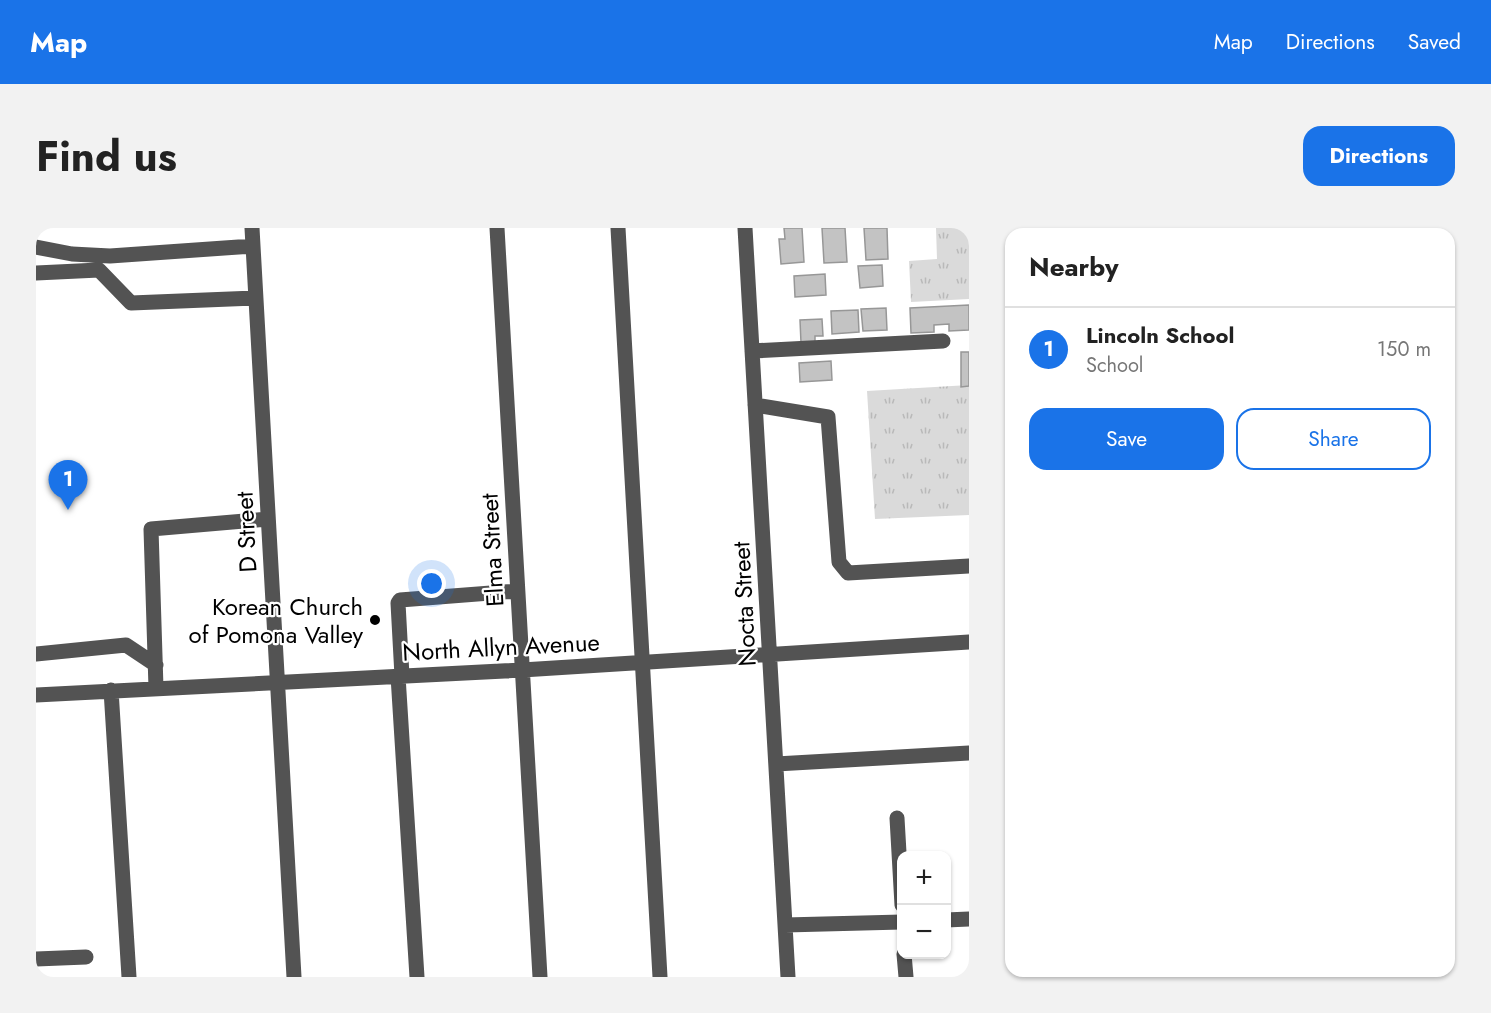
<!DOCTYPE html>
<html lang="en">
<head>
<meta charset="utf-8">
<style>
  :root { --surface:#fff; --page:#f2f2f2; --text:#222; --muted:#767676; --line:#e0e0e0; --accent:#1a73e8 }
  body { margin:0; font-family:Jost,sans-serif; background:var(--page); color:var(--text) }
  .controls { position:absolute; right:18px; bottom:18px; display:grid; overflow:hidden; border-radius:12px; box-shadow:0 2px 4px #0004 }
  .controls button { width:54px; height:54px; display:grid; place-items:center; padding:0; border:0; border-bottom:2px solid var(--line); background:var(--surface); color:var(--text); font:30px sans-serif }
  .you { position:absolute; left:396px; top:356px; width:21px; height:21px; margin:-15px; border:4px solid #fff; border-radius:50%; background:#1a73e8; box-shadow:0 0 0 9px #1a73e833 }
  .badge { display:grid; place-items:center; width:39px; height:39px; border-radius:50%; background:var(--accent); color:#fff; font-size:20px; font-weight:700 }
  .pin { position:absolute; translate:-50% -50px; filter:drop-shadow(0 2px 3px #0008) }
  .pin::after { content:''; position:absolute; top:32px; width:21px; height:18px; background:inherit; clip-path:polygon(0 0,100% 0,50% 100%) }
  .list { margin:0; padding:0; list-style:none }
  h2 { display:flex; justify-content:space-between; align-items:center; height:78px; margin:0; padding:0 24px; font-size:26px }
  h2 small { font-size:20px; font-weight:400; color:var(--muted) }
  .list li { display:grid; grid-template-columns:39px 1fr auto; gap:18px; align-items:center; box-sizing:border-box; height:84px; padding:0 24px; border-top:2px solid var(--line) }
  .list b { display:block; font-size:22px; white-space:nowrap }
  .list p { margin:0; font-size:20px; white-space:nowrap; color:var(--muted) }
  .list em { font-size:20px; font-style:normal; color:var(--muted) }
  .actions { display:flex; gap:12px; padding:18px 24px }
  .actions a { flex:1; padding:14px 0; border:2px solid var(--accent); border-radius:18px; text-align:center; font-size:21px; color:var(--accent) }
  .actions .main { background:var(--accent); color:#fff }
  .map { position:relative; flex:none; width:933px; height:749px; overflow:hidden; border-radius:18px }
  header { display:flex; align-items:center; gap:36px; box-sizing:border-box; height:84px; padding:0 30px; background:var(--accent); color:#fff }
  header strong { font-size:28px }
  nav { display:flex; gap:33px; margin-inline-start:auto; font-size:21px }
  .intro { display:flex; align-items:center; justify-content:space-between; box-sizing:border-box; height:144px; padding:0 36px }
  h1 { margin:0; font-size:42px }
  .button { padding:15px 27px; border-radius:18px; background:var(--accent); color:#fff; font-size:21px; font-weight:700 }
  main { display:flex; gap:36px; padding:0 36px }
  aside { flex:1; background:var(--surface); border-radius:18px; box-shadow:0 2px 4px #0004 }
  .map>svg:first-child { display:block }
  .grass { fill:url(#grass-tufts) }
  .building { fill:#c3c3c3; stroke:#979797; stroke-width:1.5 }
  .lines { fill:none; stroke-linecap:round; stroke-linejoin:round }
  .minor { stroke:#535353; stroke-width:15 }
  .poi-dot { fill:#000; stroke:#fff; stroke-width:2 }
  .labels { text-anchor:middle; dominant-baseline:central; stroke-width:4.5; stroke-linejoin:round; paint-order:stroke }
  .street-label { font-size:24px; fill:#000; stroke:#fff }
  .poi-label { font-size:24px; fill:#000; stroke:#fff; text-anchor:end }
</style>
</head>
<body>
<header>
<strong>Map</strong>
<nav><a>Map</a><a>Directions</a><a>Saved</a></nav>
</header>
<div class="intro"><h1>Find us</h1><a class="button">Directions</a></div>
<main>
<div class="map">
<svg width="933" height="749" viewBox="0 0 933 749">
  <defs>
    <pattern id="grass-tufts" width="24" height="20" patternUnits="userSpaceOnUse" patternTransform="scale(1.5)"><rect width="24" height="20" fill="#dadada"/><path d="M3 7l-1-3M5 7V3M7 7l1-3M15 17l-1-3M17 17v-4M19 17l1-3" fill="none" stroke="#b9b9b9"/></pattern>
  </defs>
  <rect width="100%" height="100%" fill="#fff"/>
  <path class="grass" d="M 900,0 L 933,0 L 933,71 L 875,74 L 873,33 L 901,31 Z
    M 933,157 L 933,287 L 839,291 L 831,163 Z"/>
  <path class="building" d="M 748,0 L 766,0 L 768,34 L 745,36 L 743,11 L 749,11 Z
    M 786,0 L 809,0 L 811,34 L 788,35 Z
    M 828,0 L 851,0 L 852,31 L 830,32 Z
    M 846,37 L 847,58 L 824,60 L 822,38 Z
    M 789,46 L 790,67 L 759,69 L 758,48 Z
    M 933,77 L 933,102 L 913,103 L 913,96 L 898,97 L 898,104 L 875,105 L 874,80 Z
    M 850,80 L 851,102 L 827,103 L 825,81 Z
    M 822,82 L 823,104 L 796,106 L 795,83 Z
    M 786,91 L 787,108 L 779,108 L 779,114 L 765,115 L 764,92 Z
    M 925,124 L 933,124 L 933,158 L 925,159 Z
    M 795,133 L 796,152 L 764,154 L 763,135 Z"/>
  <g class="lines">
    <path class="minor" d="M 216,0 L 258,749
      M 461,0 L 504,749
      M 582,0 L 624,749
      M 709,0 L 752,749
      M 0,19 L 36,26 L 74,28 L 217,18
      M 0,45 L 63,42 L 95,75 L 219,70
      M 716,123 L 907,113
      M 719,177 L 792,189 L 803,334 L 812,345 L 933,338
      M 0,426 L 90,417 L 120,437
      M 362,448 L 381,749
      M 366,448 L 362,375 L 364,372 L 481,363
      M 120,460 L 115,301 L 232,291
      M 75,462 L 93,749
      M 0,467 L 486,442 L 933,414
      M 740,536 L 933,525
      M 861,590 L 866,677
      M 910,692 L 933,691
      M 749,697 L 866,694
      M 868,726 L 870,749
      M 0,731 L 50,729"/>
  </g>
  <circle class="poi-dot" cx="339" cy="392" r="6"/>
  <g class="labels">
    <g class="street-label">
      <text transform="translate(210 304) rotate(-93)">D Street</text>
      <text transform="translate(456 322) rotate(-93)">Elma Street</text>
      <text transform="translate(708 376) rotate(-93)">Nocta Street</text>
      <text transform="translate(465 419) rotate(-3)">North Allyn Avenue</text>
    </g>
    <g class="poi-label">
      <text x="327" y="378">Korean Church<tspan x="327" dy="28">of Pomona Valley</tspan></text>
    </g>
  </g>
</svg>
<div class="controls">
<button>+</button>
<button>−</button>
</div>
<div class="you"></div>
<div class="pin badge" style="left:32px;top:282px">1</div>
</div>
<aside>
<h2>Nearby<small></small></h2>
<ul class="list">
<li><span class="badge">1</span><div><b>Lincoln School</b><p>School</p></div><em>150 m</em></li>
</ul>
<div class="actions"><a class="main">Save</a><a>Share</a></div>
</aside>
</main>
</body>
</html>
